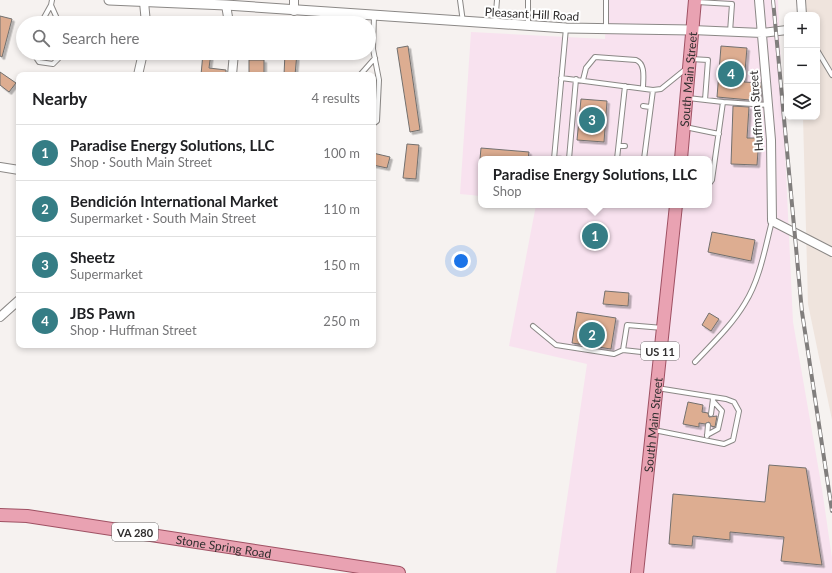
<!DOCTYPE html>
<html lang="en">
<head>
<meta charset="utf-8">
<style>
  :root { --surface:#fff; --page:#f6f6f6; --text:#202124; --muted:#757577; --line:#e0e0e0; --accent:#357d85 }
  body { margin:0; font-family:Lato,sans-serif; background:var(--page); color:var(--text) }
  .controls { position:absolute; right:12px; top:12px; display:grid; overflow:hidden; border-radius:8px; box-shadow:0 2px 6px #0003 }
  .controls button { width:36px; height:36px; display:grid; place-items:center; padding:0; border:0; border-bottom:1px solid var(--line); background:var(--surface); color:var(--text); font:20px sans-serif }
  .you { position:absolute; left:461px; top:261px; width:14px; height:14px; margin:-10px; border:3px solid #fff; border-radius:50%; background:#1a73e8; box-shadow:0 0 0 6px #1a73e833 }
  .badge { display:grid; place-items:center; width:26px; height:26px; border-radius:50%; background:var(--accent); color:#fff; font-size:13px; font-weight:700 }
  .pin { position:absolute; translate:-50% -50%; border:2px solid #fff; box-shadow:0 1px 4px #0006 }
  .popup { position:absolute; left:478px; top:156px; width:234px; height:52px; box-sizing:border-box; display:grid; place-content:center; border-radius:8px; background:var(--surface); filter:drop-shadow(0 1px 3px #0005); font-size:13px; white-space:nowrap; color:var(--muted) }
  .popup b { font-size:15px; color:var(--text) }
  .popup::after { content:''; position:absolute; left:50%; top:100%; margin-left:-8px; border:8px solid transparent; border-top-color:var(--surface) }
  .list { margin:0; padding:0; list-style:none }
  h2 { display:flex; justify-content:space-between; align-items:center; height:52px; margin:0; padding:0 16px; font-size:17px }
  h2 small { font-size:13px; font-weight:400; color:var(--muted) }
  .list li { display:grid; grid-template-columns:26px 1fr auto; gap:12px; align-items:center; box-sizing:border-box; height:56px; padding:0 16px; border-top:1px solid var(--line) }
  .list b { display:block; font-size:15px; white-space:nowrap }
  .list p { margin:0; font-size:13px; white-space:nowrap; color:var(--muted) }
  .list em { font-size:13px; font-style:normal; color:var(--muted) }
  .icon { flex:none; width:22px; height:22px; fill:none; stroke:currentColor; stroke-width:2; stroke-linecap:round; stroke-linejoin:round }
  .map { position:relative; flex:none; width:832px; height:573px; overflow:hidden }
  .search { position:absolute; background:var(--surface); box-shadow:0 2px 6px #0003; left:16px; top:16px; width:360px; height:44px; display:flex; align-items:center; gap:10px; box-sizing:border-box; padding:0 14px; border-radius:22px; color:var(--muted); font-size:15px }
  .panel { position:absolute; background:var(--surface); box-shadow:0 2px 6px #0003; left:16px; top:72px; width:360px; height:276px; border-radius:8px }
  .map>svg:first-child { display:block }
  .commercial { fill:#f8e2ef }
  .built { fill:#efe4dd }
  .building { fill:#ddad91; stroke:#73706e; filter:url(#shadow) }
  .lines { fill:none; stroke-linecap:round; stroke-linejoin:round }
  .service-casing { stroke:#8b8886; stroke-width:6 }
  .minor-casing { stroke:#8b8886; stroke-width:10 }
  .tertiary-casing { stroke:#8b8886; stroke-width:11 }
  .primary-casing { stroke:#9f5163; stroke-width:14 }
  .service { stroke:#fff; stroke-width:4 }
  .minor { stroke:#fff; stroke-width:8 }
  .tertiary { stroke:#fff; stroke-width:9 }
  .primary { stroke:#e9a2b2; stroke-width:12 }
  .rail-casing { stroke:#817e7d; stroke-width:4 }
  .rail { stroke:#fff; stroke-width:2.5; stroke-dasharray:8; stroke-linecap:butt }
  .labels { text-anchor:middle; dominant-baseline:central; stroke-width:4; stroke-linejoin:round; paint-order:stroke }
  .shield { fill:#fff; stroke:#6f6d6d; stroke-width:1 }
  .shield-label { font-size:11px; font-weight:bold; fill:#312f2f }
  .street-label { font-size:12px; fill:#312f2f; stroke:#fff }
</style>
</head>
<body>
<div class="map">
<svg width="832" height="573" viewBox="0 0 832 573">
  <defs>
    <filter id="shadow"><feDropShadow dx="2.5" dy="2.5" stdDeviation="0" flood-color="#0004"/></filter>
  </defs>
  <rect width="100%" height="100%" fill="#f6f2f0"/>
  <path class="commercial" d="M 607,0 L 778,0 L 793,322 L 822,489 L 832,558 L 832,573 L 556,573 L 587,364 L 509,346 L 536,205 L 709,205 L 709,159 L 481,159 L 481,196 L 460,194 L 471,32 L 605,39 Z"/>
  <path class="built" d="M 799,0 L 832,0 L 832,420 L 808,304 L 803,117 L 817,117 L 817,15 L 800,15 Z"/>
  <path class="building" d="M 0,16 L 12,19 L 2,57 L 0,56 Z
    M 408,46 L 420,130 L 410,132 L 397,48 Z
    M 721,46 L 747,48 L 744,82 L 761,83 L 761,101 L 717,97 Z
    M 203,53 L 211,53 L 209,68 L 226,70 L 226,75 L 201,75 Z
    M 285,53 L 297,53 L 295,75 L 284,75 Z
    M 249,60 L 264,60 L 264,75 L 249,75 Z
    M 0,72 L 16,83 L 9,92 L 0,85 Z
    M 581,99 L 607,101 L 604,142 L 577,140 Z
    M 733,106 L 749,107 L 747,138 L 759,138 L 757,165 L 731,164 Z
    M 407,144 L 419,145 L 416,179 L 403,178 Z
    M 481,148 L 529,152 L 528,159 L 480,159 Z
    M 373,153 L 390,157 L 387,168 L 373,165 Z
    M 712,232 L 755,240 L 751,261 L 708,252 Z
    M 605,291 L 629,293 L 628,306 L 603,304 Z
    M 577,312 L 616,318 L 611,349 L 572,343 Z
    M 709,313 L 719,319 L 711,331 L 702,325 Z
    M 688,402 L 703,405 L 702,412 L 708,413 L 709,417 L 717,416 L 715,427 L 711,426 L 709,422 L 705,424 L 699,423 L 699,427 L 683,424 Z
    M 769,465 L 806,468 L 822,565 L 781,561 L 784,537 L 730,532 L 730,540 L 693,536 L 692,546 L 669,544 L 673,494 L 765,502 Z"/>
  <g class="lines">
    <g class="service-casing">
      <path id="service" d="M 460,0 L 463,22
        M 528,0 L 528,26
        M 697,2 L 732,4 L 730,32
        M 51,5 L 59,23
        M 41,23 L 51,5 L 52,0
        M 495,24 L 497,0
        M 606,28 L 606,0
        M 817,50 L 832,75
        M 33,53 L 39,62 L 53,64 L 64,53
        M 691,59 L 708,60 L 705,100
        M 360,75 L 375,58
        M 561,78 L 653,90 L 661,89 L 687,68
        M 583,80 L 586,68 L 595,57 L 636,60 C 646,64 643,79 643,88
        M 688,98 L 723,102
        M 643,106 L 650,107
        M 373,124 L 377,121 L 379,80 L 373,49 L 374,16
        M 685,127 L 719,134
        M 619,146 L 625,146
        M 554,158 L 562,159
        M 554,159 L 566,28
        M 569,159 L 576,79
        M 617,159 L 625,86
        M 644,159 L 653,90
        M 709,184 L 712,180 L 723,102 L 768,105
        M 533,326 L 556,345 L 614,354 L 623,350
        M 659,354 L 623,350 L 627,325 L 663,328
        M 695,362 C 713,343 732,325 745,303 C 760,279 765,248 772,221
        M 711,414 L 713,399
        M 654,430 L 724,444 L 733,440 L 739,411 L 734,402 L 726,399 L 657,388
        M 707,435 L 718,429 L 722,411 L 713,401
        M 707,436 L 708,425"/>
    </g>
    <g class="minor-casing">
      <path id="minor" d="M 759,0 L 771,140 L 772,221 L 832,252
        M 801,0 L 802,15
        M 144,2 L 146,23
        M 226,5 L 229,23
        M 294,11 L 294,0
        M 692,30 L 762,33 L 787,30
        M 138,75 L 143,53
        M 232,75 L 234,53
        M 0,167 L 19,170
        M 0,317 L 19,300"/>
    </g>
    <g class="tertiary-casing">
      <path id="tertiary" d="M 109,0 L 226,5 L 566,28 L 692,30"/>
    </g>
    <g class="primary-casing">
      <g id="primary">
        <path id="s1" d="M 681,159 L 695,0"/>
        <path id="s2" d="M 0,515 L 27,516 L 399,573"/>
        <path id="s3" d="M 637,573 L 676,205"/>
      </g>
    </g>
    <use href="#service" class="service"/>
    <use href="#minor" class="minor"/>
    <use href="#tertiary" class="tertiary"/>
    <use href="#primary" class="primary"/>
    <g class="rail-casing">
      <path id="rail" d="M 773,0 L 802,312 L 832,511"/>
    </g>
    <use href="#rail" class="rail"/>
  </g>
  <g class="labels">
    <g class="shield">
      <rect x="641" y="342" width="38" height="18" rx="3"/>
      <rect x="112" y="523" width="46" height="18" rx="3"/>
    </g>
    <g class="shield-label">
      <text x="660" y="351">US 11</text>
      <text x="135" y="532">VA 280</text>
    </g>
    <g class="street-label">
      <text transform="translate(532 14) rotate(3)">Pleasant Hill Road</text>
      <text stroke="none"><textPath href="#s1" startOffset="80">South Main Street</textPath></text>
      <text transform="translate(756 111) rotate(-94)">Huffman Street</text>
      <text stroke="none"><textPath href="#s3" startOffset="149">South Main Street</textPath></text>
      <text stroke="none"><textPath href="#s2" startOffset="226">Stone Spring Road</textPath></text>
    </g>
  </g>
</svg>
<div class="controls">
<button>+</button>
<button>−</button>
<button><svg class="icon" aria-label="layers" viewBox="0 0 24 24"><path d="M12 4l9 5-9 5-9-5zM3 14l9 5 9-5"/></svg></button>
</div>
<div class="you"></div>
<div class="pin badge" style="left:595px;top:236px">1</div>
<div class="popup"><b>Paradise Energy Solutions, LLC</b>Shop</div>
<div class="pin badge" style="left:592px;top:335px">2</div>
<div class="pin badge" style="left:592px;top:120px">3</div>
<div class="pin badge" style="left:731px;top:74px">4</div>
<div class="search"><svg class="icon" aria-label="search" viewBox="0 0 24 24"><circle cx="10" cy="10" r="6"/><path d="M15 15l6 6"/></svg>Search here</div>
<section class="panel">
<h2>Nearby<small>4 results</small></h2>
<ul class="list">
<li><span class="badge">1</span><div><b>Paradise Energy Solutions, LLC</b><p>Shop · South Main Street</p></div><em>100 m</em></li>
<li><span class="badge">2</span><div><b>Bendición International Market</b><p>Supermarket · South Main Street</p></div><em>110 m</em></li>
<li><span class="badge">3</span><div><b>Sheetz</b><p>Supermarket</p></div><em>150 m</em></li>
<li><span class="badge">4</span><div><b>JBS Pawn</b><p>Shop · Huffman Street</p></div><em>250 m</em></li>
</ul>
</section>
</div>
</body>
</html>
